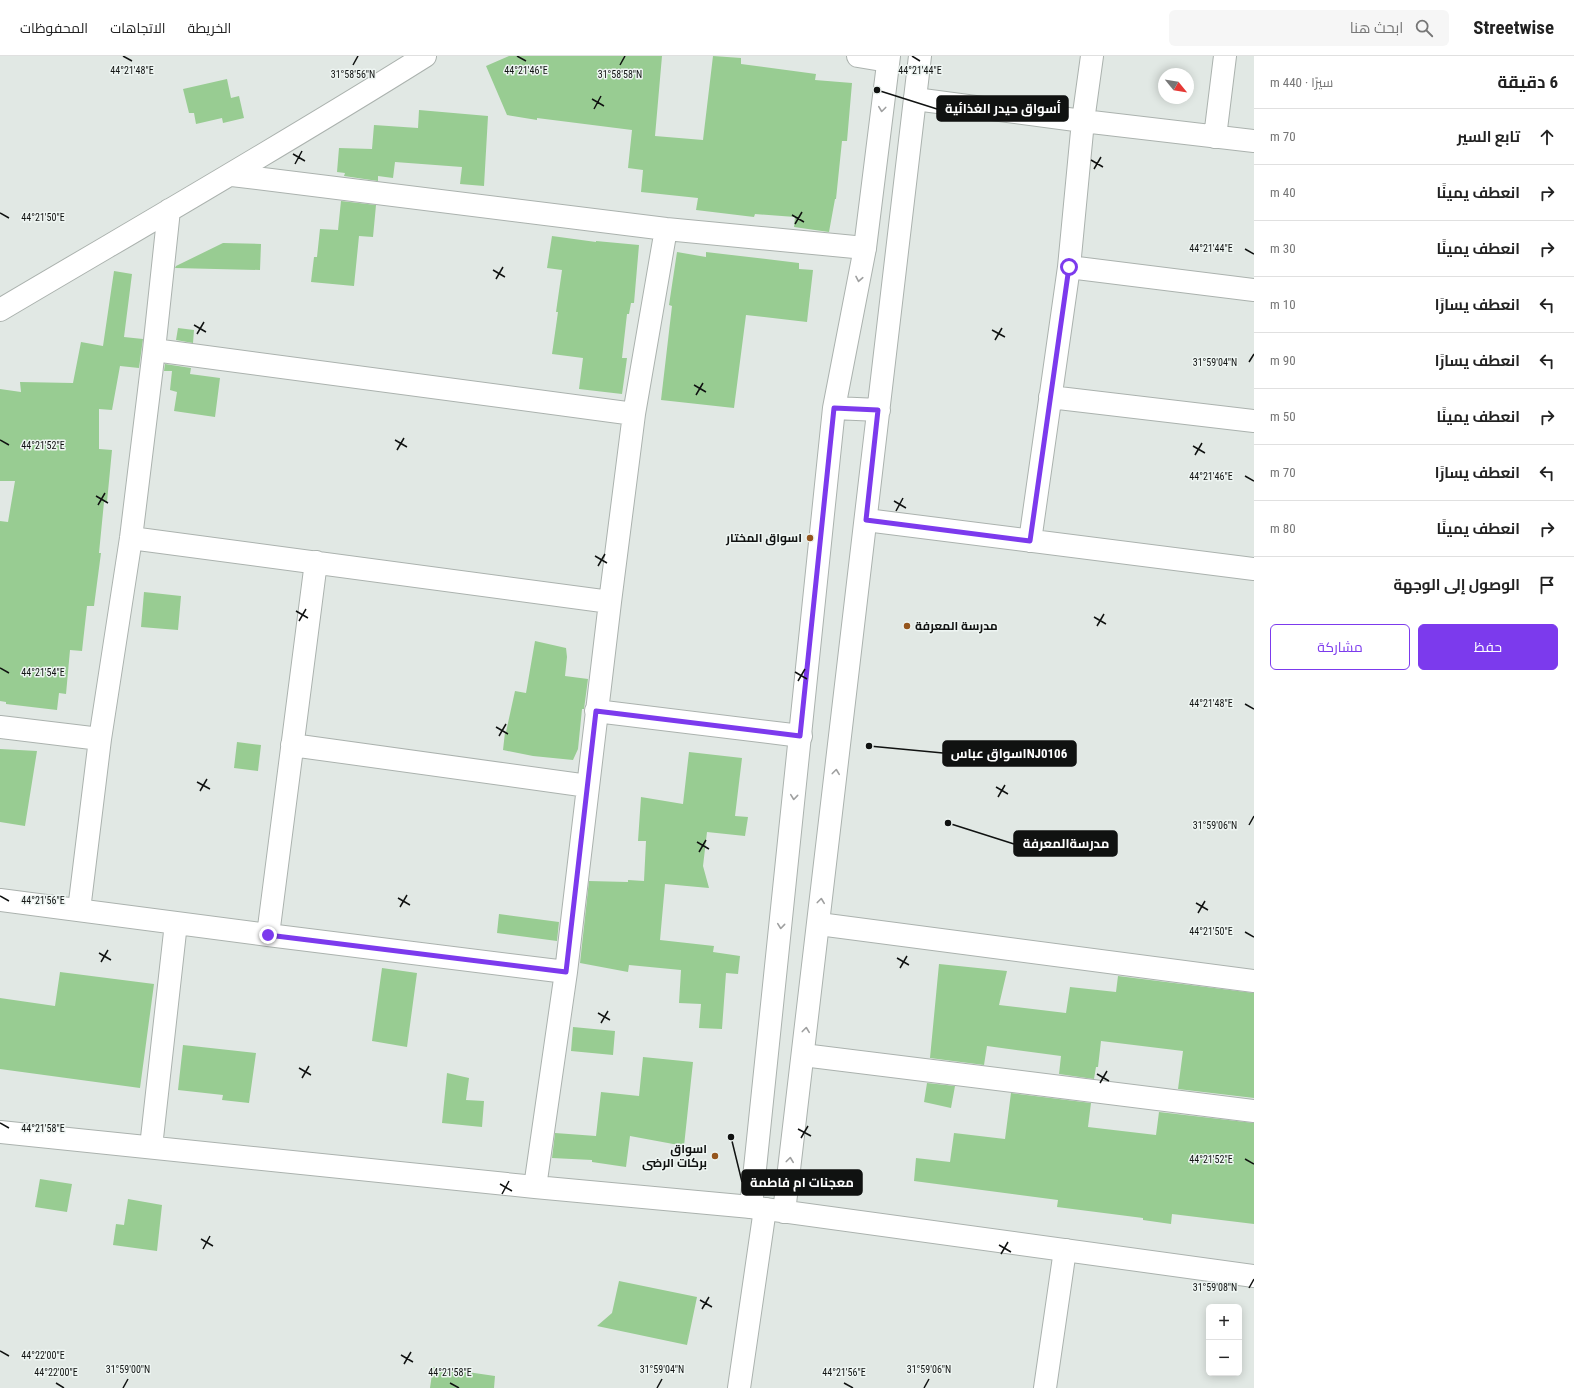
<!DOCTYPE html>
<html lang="ar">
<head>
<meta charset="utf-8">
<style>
  :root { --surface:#fff; --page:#f6f6f6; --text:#222; --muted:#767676; --line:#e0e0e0; --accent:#7c3aed }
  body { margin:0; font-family:"Roboto Condensed",Cairo,sans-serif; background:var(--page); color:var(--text); direction:rtl }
  .controls { position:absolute; right:12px; bottom:12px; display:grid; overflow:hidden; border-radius:6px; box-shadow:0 2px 10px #0003 }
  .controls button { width:36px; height:36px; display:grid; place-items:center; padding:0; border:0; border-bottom:1px solid var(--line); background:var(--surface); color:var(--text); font:20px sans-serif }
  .compass { position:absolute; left:1158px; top:12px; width:36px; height:36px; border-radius:50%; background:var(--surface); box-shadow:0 2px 10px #0003; rotate:120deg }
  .stop { position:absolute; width:12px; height:12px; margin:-9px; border:3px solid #7c3aed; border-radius:50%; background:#fff }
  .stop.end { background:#7c3aed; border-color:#fff; box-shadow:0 1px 4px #0008 }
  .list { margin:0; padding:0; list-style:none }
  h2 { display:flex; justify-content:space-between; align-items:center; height:52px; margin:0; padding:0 16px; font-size:17px }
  h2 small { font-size:13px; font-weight:400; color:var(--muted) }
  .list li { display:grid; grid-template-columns:26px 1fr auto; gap:12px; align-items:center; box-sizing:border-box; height:56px; padding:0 16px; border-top:1px solid var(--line) }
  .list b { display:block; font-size:15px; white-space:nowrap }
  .list em { font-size:13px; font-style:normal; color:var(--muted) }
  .actions { display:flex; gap:8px; padding:12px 16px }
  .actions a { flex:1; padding:9px 0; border:1px solid var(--accent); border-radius:6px; text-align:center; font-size:14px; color:var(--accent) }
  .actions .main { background:var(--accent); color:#fff }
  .icon { flex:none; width:22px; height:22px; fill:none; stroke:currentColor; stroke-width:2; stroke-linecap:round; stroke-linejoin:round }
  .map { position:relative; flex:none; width:1254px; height:1332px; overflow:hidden; direction:ltr }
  header { display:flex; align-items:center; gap:24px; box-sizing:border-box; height:56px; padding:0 20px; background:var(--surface); border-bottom:1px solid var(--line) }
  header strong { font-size:19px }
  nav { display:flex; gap:22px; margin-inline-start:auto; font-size:14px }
  .search { width:280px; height:36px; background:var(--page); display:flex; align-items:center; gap:10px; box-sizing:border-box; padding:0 14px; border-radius:6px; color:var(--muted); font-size:15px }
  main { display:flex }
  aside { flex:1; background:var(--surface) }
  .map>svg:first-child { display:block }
  .building { fill:#98cc92 }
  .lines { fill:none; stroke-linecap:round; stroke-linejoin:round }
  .minor-casing { stroke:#abb2ae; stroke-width:24 }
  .tertiary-casing { stroke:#abb2ae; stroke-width:24 }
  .minor { stroke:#fff; stroke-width:22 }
  .tertiary { stroke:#fff; stroke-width:22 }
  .oneway { stroke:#9fa0a0 }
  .route { stroke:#7c3aed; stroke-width:5 }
  .ticks { fill:none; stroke:#101211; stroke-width:1.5 }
  .poi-dot { fill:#95561d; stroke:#eef5f2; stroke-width:1.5 }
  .labels { text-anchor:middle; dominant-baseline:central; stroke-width:3; stroke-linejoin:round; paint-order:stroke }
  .poi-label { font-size:12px; font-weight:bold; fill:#101211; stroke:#eef5f2; text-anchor:end }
  .ticks-label { font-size:10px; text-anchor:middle; fill:#101211; stroke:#eef5f2; stroke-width:3; stroke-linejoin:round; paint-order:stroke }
  .leader { fill:none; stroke:#101211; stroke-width:1.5 }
  .callout-dot { fill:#101211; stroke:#eef5f2; stroke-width:1.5 }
  .callout { fill:#101211; stroke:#101211; stroke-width:1.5 }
  .callout-label { font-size:13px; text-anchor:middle; font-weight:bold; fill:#fff }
</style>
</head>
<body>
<header>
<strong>Streetwise</strong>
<div class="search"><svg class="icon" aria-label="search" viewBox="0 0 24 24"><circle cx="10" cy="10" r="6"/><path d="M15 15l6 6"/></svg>ابحث هنا</div>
<nav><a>الخريطة</a><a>الاتجاهات</a><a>المحفوظات</a></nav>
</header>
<main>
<aside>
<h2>6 دقيقة<small>سيرًا · 440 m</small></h2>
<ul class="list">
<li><svg class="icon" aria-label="ahead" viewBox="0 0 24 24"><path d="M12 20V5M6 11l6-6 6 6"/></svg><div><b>تابع السير</b></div><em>70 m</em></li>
<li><svg class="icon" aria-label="right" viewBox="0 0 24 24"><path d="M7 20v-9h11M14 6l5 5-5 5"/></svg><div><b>انعطف يمينًا</b></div><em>40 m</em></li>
<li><svg class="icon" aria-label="right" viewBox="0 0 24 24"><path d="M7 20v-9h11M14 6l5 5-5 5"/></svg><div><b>انعطف يمينًا</b></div><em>30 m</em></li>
<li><svg class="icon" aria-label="left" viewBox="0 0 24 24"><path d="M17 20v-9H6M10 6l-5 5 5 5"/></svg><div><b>انعطف يسارًا</b></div><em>10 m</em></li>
<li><svg class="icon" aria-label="left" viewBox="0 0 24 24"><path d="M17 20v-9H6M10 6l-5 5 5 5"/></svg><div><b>انعطف يسارًا</b></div><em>90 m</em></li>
<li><svg class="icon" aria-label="right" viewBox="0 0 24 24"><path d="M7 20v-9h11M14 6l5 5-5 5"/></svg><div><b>انعطف يمينًا</b></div><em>50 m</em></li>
<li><svg class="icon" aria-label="left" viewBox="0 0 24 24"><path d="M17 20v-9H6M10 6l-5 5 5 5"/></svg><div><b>انعطف يسارًا</b></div><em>70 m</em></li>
<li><svg class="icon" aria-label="right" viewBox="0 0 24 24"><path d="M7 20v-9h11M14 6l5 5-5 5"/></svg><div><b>انعطف يمينًا</b></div><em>80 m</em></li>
<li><svg class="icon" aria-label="arrive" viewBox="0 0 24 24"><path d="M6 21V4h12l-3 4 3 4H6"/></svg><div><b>الوصول إلى الوجهة</b></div></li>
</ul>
<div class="actions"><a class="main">حفظ</a><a>مشاركة</a></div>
</aside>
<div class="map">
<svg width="1254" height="1332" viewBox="0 0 1254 1332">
  <rect width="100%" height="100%" fill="#e1e8e4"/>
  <path class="building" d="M 509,0 L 662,0 L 655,80 L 703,84 L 713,0 L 741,2 L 741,8 L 816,18 L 815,24 L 852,27 L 847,85 L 842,85 L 836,143 L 835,143 L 829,176 L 794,171 L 795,161 L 755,158 L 754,161 L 696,154 L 698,142 L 641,136 L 643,114 L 628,112 L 632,74 L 537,62 L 537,64 L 507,59 L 486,10 Z
    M 227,23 L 231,42 L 239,40 L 244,62 L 223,67 L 222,62 L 196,68 L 194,57 L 189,57 L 183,33 Z
    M 419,54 L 488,60 L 484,130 L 460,128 L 462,111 L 395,106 L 393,122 L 378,120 L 378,125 L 344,120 L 345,117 L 337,116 L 339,92 L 372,93 L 374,69 L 418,72 Z
    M 341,145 L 376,149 L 373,181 L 359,180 L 354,230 L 311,226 L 314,201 L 317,201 L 320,173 L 338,174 Z
    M 552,180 L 596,186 L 596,185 L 639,189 L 634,247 L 631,247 L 629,258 L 627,258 L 622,302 L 627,302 L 622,338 L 579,333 L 583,302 L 552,298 L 558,256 L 556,256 L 562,214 L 547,212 Z
    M 223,187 L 261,188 L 260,214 L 175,212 L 176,210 Z
    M 677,196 L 706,201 L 706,196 L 799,207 L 799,213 L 813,214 L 807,266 L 746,259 L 734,352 L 661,344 L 672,250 L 669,249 Z
    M 114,215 L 132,218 L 124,281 L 143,283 L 139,312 L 120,310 L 112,354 L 99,353 L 99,393 L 112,394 L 107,446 L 104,446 L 99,497 L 101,497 L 94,550 L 87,550 L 82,595 L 70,594 L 66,638 L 59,637 L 57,654 L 6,648 L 6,646 L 0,645 L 0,465 L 8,466 L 15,425 L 0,425 L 0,333 L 21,336 L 20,326 L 73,327 L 81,286 L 103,290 Z
    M 178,272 L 194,274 L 193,287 L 176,284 Z
    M 165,308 L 191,312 L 190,318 L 220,322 L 215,361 L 174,355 L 177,336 L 170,334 L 172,315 L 164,315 Z
    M 144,536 L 181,540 L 178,574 L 141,571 Z
    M 535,585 L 566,592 L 567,601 L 565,620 L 588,623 L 584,653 L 582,653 L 578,693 L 573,704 L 533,700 L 503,694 L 505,676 L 506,676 L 515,635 L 526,637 Z
    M 237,686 L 261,689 L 258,715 L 234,712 Z
    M 0,693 L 37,695 L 25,770 L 0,766 Z
    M 689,696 L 742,702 L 735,760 L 748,761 L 745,780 L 707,776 L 703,810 L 709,832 L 665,828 L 660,884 L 714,890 L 713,896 L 740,900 L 738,918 L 726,917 L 722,973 L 699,972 L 701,948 L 679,947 L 681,914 L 629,909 L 628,916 L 580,907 L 589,825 L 628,826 L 628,824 L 644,825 L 646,785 L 638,785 L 641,741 L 683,748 Z
    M 499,858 L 559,866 L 557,885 L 497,877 Z
    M 939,908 L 1007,915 L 999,949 L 1066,957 L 1070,931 L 1116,936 L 1118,920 L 1254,937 L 1254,1042 L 1178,1033 L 1183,995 L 1101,985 L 1098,1011 L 1096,1011 L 1094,1023 L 1059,1018 L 1061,1000 L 987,990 L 984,1009 L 930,1002 Z
    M 382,912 L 417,917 L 407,991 L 372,985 Z
    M 60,916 L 154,928 L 140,1032 L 0,1013 L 0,942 L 55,950 Z
    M 573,971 L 615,975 L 613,999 L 571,995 Z
    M 183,989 L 256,997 L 249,1047 L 222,1044 L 223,1039 L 178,1034 Z
    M 643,1001 L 693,1006 L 684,1090 L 630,1080 L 626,1111 L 592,1106 L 592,1104 L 552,1102 L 555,1077 L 596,1080 L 601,1036 L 639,1040 Z
    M 447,1017 L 469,1022 L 466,1044 L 484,1045 L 482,1071 L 442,1067 Z
    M 927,1027 L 955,1030 L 951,1052 L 924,1046 Z
    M 1011,1037 L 1091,1047 L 1088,1071 L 1156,1079 L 1159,1056 L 1254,1067 L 1254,1168 L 1172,1158 L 1171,1168 L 1143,1164 L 1143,1162 L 1057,1151 L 1058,1144 L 914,1125 L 916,1102 L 950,1106 L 954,1077 L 1005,1083 Z
    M 40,1123 L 72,1128 L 67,1156 L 35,1151 Z
    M 128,1143 L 162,1149 L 157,1195 L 113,1189 L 116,1168 L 124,1169 Z
    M 619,1225 L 697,1241 L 687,1289 L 597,1270 L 612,1257 Z
    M 433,1311 L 495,1320 L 494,1332 L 430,1332 Z"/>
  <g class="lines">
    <g class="minor-casing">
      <path id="minor" d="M 858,0 L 888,5
        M 915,43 L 1083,65 L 1254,85
        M 1215,81 L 1225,0
        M 232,119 L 666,173 L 865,192
        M 1069,211 L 1254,234
        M 0,254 C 142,170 285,88 425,0
        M 154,294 L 634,358
        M 1050,341 L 1254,365
        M 866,464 L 1254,513
        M 131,482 L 610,546
        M 1030,485 L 1069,211 L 1083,65 L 1092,0
        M 596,655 L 801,680
        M 0,671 L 100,683
        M 292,689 L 588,730
        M 0,844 L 268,879 L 566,916
        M 79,854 L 100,683 L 131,482 L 154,294 L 169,154
        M 819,868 L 1254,925
        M 268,879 L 316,506
        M 803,999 L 1254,1055
        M 0,1076 L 535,1131 L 751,1151
        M 151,1091 L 176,867
        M 535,1131 L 566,916 L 610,546 L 634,358 L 666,173
        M 739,1332 L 765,1153
        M 1045,1332 L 1065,1194"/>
    </g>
    <g class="tertiary-casing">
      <path id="tertiary" d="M 889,0 L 865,192 L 834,352 L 751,1151 L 1254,1220
        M 834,352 L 879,354
        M 784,1156 L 920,0"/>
    </g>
    <use href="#minor" class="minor"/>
    <use href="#tertiary" class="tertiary"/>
  </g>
  <defs><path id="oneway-chevron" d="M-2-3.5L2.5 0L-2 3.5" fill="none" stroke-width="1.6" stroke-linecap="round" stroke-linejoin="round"/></defs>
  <g class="oneway">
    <use href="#oneway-chevron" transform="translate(882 53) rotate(97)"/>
    <use href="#oneway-chevron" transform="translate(859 223) rotate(101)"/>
    <use href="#oneway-chevron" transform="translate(836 716) rotate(-83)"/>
    <use href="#oneway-chevron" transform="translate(794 741) rotate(96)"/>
    <use href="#oneway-chevron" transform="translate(821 845) rotate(-83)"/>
    <use href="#oneway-chevron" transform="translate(781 870) rotate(96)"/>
    <use href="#oneway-chevron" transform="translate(806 974) rotate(-83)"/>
    <use href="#oneway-chevron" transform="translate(790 1104) rotate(-83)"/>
  </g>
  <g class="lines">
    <path class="route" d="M 268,879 L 566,916 L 596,655 L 800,680 L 834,352 L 878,354 L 866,464 L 1030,485 L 1069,211"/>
  </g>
  <path class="ticks" d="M 123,0 L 132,5M 517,0 L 526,5M 912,0 L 920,5M 353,9 L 358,0M 620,9 L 625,0M 592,43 L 604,50M 594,53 L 601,40M 293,98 L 305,105M 1091,104 L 1103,111M 295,108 L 302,95M 1094,113 L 1101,101M 0,157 L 9,162M 792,159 L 804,166M 795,168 L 802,156M 1245,193 L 1254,198M 493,214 L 505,221M 496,223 L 503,211M 194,269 L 206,276M 992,274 L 1005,281M 197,278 L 204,266M 995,284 L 1002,272M 1249,306 L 1254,298M 694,329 L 706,336M 696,339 L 703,327M 0,384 L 9,389M 395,384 L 407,391M 1193,390 L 1205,397M 397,394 L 404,382M 1195,399 L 1202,387M 1245,420 L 1254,425M 96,440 L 108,447M 894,445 L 906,452M 98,449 L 105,437M 896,455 L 903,442M 595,500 L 607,507M 598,510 L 605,498M 296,555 L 308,562M 1094,561 L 1106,568M 299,565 L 306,553M 1097,570 L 1104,558M 0,612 L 9,617M 795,616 L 807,623M 798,625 L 805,613M 1245,648 L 1254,653M 496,671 L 508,678M 499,680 L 506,668M 197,726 L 210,733M 996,731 L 1008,738M 200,735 L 207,723M 998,741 L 1005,729M 1249,769 L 1254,760M 697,786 L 709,793M 699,796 L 706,784M 0,840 L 9,845M 398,842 L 410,849M 1196,847 L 1208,854M 400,851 L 407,839M 1198,857 L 1205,845M 1245,876 L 1254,881M 99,897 L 111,904M 897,902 L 909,909M 101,906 L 108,894M 900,912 L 907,900M 598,957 L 610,964M 601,967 L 608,955M 299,1012 L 311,1019M 1097,1018 L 1109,1025M 302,1022 L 309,1010M 1100,1027 L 1107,1015M 0,1067 L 9,1072M 798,1073 L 811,1080M 801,1082 L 808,1070M 1245,1103 L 1254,1108M 500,1128 L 512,1135M 502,1138 L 509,1125M 201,1183 L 213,1190M 999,1189 L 1011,1196M 203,1193 L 210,1180M 1001,1198 L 1008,1186M 1249,1232 L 1254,1223M 700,1244 L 712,1251M 702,1253 L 709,1241M 0,1295 L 9,1300M 401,1299 L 413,1306M 404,1308 L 411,1296M 56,1327 L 64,1332M 450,1327 L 459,1332M 844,1327 L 853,1332M 123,1332 L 128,1323M 657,1332 L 662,1323M 924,1332 L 929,1323"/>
  <g class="poi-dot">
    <circle cx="810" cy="482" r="4"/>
    <circle cx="907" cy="570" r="4"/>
    <circle cx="715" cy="1100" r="4"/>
  </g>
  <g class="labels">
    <g class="poi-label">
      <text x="802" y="482">اسواق المختار</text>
      <text x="915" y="570" text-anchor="start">مدرسة المعرفة</text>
      <text x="707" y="1093">اسواق<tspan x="707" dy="14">بركات الرضى</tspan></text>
    </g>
  </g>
  <g class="ticks-label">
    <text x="132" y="18">44°21'48"E</text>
    <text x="526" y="18">44°21'46"E</text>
    <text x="920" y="18">44°21'44"E</text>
    <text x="353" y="22">31°58'56"N</text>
    <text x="620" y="22">31°58'58"N</text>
    <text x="43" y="165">44°21'50"E</text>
    <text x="1211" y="196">44°21'44"E</text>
    <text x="1215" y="310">31°59'04"N</text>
    <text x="43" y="393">44°21'52"E</text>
    <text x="1211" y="424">44°21'46"E</text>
    <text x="43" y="620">44°21'54"E</text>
    <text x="1211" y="651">44°21'48"E</text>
    <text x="1215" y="773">31°59'06"N</text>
    <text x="43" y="848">44°21'56"E</text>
    <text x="1211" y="879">44°21'50"E</text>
    <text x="43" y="1076">44°21'58"E</text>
    <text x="1211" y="1107">44°21'52"E</text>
    <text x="1215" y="1235">31°59'08"N</text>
    <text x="43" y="1303">44°22'00"E</text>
    <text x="128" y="1317">31°59'00"N</text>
    <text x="662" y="1317">31°59'04"N</text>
    <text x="929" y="1317">31°59'06"N</text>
    <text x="56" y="1320">44°22'00"E</text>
    <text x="450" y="1320">44°21'58"E</text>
    <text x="844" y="1320">44°21'56"E</text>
  </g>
  <path class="leader" d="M877 34L937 53M869 690L943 697M948 767L1014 788M731 1081L742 1126"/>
  <g class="callout-dot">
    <circle cx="877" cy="34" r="4"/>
    <circle cx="869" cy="690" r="4"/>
    <circle cx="948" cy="767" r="4"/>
    <circle cx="731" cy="1081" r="4"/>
  </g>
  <g class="callout">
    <rect x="937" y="40" width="131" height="25" rx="4"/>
    <rect x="943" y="685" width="133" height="25" rx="4"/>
    <rect x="1014" y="775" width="103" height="25" rx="4"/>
    <rect x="742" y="1114" width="120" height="25" rx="4"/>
  </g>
  <g class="callout-label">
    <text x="1003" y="57">أسواق حيدر الغذائية</text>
    <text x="1009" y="702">اسواق عباسNJ0106</text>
    <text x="1066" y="792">مدرسةالمعرفة</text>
    <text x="802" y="1131">معجنات ام فاطمة</text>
  </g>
</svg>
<div class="controls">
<button>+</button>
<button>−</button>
</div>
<svg class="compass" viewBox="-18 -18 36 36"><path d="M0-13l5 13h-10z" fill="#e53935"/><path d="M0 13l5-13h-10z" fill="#767676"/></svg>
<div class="stop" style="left:1069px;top:211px"></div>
<div class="stop end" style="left:268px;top:879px"></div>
</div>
</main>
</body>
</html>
